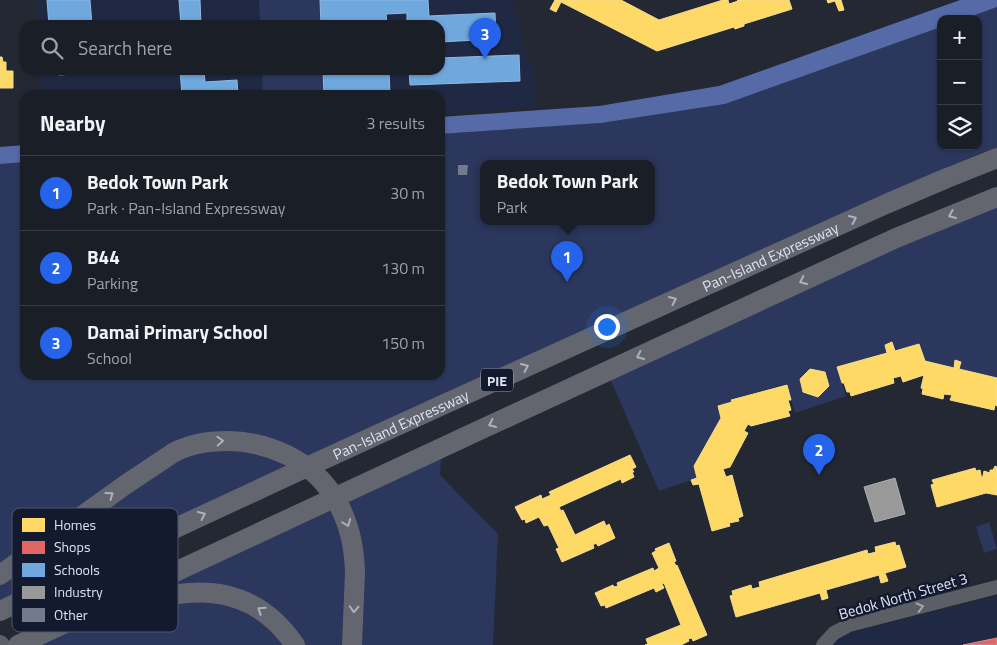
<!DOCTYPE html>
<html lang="en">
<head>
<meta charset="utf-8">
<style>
  :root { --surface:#1a1e26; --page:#23272e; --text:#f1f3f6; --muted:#9fa2a7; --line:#383c43; --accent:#2563eb }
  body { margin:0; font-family:"Titillium Web",sans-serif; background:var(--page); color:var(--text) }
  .controls { position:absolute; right:15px; top:15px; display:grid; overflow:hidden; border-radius:10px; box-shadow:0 1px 4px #0004 }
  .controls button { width:45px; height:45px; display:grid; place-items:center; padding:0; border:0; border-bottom:1px solid var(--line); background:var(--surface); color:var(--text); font:25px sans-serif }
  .you { position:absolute; left:606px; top:326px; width:18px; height:18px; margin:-12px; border:4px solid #fff; border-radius:50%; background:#1a73e8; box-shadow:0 0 0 8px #1a73e833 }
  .badge { display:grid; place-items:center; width:32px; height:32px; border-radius:50%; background:var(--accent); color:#fff; font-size:16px; font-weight:700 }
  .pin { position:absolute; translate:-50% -41px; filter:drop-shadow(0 1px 2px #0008) }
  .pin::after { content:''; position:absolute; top:26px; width:18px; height:15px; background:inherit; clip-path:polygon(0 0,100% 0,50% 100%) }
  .popup { position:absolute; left:480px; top:160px; width:175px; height:65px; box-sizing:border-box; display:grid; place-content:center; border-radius:10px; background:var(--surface); filter:drop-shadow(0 1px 4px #0005); font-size:16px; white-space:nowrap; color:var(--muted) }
  .popup b { font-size:19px; color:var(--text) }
  .popup::after { content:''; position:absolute; left:50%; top:100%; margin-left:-10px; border:10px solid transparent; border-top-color:var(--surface) }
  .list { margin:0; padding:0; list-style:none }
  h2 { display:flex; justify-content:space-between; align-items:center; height:65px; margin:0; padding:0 20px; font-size:21px }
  h2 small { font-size:16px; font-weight:400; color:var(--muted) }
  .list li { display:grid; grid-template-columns:32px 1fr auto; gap:15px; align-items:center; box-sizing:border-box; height:75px; padding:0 20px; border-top:1px solid var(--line) }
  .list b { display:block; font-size:19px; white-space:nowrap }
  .list p { margin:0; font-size:16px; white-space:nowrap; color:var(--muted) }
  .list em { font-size:16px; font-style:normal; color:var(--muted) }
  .icon { flex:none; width:28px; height:28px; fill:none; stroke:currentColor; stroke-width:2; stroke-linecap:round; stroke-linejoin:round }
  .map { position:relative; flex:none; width:997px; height:645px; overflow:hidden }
  .search { position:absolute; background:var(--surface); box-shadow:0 1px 4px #0004; left:20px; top:20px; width:425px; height:55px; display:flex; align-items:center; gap:12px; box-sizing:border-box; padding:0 18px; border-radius:15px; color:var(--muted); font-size:19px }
  .panel { position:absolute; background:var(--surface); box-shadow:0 1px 4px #0004; left:20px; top:90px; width:425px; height:290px; border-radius:15px }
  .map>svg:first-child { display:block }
  .built { fill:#202943 }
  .green { fill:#2b375c; fill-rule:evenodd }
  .water { fill:#566aa8 }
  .homes { fill:#ffd966; stroke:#f5dc90 }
  .shops { fill:#e06666; stroke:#df8c90 }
  .schools { fill:#6fa8dc; stroke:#90bae3 }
  .industry { fill:#999; stroke:#adafb4 }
  .building { fill:#737a8d }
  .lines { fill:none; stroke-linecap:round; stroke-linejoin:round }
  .minor { stroke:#5b5e64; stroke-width:14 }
  .major { stroke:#5c5f68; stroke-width:18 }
  .highway { stroke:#63666f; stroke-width:20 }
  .highway-bridge { stroke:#63666f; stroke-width:20 }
  .oneway { stroke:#acb1be }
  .oneway2 { stroke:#a2a7b2 }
  .labels { text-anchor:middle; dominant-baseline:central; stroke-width:5; stroke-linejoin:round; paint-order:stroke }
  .shield { fill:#131a30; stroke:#a0a7b8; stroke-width:1 }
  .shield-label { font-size:14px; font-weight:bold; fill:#dde3f2 }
  .street-label { font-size:15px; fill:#dde3f2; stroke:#131a30 }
  .key { fill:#131a30; stroke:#50566a; stroke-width:1 }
  .key-label { font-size:14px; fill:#dde3f2 }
</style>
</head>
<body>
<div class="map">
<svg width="997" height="645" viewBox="0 0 997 645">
  <rect width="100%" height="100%" fill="#232833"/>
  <path class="built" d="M 37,0 L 512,0 L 525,49 L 534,72 L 536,107 L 440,114 L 440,95 L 43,95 L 41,70 L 440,70 L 440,25 L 38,25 Z
    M 997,596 L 997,645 L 828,645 L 842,630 L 861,630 Z"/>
  <path class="green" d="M 259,0 L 320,0 L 321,25 L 260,25 Z
    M 997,7 L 997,148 L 976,155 L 898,189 L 305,460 L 197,439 L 0,568 L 0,164 L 25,162 L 25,375 L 440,375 L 440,134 L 601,123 L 725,104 L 941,27 L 941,146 L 978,146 L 978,19 L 964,19 ZM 483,163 L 651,163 L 651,221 L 483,221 Z
    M 262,70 L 323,70 L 324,95 L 263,95 Z
    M 997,200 L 997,378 L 959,369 L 961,362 L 956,360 L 953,368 L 925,361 L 919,344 L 895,351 L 892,343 L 885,344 L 887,352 L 837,367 L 846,396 L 795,413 L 786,384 L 731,399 L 732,402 L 718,406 L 721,418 L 694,466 L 697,478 L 659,491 L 608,374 Z
    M 221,441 L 304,468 L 0,611 L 0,575 L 125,485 Z
    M 442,447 L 440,475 L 498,534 L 493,645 L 19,645 Z
    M 989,522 L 997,549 L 984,553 L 976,527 Z"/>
  <path class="water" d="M 960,0 L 997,0 L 997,7 L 964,19 L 941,19 L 941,27 L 725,104 L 601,123 L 440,134 L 440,117 L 599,106 L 719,86 Z
    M 25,145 L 25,162 L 0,164 L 0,147 Z"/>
  <path class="homes" d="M 555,0 L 621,0 L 659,20 L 723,0 L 728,0 L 729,4 L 738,1 L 737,0 L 789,0 L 792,9 L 744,24 L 744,26 L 735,29 L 734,27 L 657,51 L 561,2 L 556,12 L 550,9 Z
    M 827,0 L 841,0 L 844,10 L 839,11 L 835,1 L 828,3 Z
    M 0,57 L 2,57 L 3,62 L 6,62 L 6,71 L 13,71 L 13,88 L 0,88 Z
    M 892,342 L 895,351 L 919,344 L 925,361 L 954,368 L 955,360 L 961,362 L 959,369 L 997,378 L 997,406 L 995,405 L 994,410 L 950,400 L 952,395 L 944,394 L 943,399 L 922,394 L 923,389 L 921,388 L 924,375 L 903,382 L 901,376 L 893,378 L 894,383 L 851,396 L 850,392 L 847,392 L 844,383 L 842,383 L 837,367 L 887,353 L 885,345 Z
    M 810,369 L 825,372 L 829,386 L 818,397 L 803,392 L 800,379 Z
    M 787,385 L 791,400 L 788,400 L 791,410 L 788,411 L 790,416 L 751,426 L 748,424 L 744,431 L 748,433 L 730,467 L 723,469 L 726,477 L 732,475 L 743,516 L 738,518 L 739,521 L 729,523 L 730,526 L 712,531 L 699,484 L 693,485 L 691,480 L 697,478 L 694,466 L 721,418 L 718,406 L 732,402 L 731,400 Z
    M 630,455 L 636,467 L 632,469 L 634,472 L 632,472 L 634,477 L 622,483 L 621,479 L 559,507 L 561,511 L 563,510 L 575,535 L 604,521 L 606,526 L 609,524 L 615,538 L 598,546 L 596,543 L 593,545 L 594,548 L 562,562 L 556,549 L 559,548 L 548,525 L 544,526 L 539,517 L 526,523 L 525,519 L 522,520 L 515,507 L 541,495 L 542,499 L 551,495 L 549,492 Z
    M 995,466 L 997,467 L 997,495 L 986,493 L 937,507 L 931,485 L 934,484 L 932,480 L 975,468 L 976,471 L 980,470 L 982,480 L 984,471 L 990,473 L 990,470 L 993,470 Z
    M 895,542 L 896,546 L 899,545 L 906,567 L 885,573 L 888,581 L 881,583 L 879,575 L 826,590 L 828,598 L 822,600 L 820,593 L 736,617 L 730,596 L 733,595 L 732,591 L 751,585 L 752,589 L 760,587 L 759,582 L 867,550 L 868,554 L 876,552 L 875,547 Z
    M 669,543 L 676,561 L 674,562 L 676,566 L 677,565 L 707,635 L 693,641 L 692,638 L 688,639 L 689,641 L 681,645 L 645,645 L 648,644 L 646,639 L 681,625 L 664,583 L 662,584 L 664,588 L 656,592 L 654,588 L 606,608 L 605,605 L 601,606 L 595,593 L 613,585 L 614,587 L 618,586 L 617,583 L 653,568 L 654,571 L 659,568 L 652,553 L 656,551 L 655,549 Z"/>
  <path class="shops" d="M 997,638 L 997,645 L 963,645 Z"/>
  <path class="schools" d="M 47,0 L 90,0 L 92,25 L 49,25 Z
    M 179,0 L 200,0 L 201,25 L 181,25 Z
    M 320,0 L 428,0 L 429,16 L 495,13 L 496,39 L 440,42 L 440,25 L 407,25 L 407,13 L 386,14 L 387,25 L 321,25 Z
    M 519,55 L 520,81 L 410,85 L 409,70 L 440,70 L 440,58 Z
    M 56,70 L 137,70 L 59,75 Z
    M 180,70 L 204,70 L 205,82 L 237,80 L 238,95 L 182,95 Z
    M 323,70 L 389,70 L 390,95 L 324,95 Z"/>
  <path class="industry" d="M 895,478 L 905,514 L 875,522 L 864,487 Z"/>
  <path class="building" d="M 458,165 L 468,165 L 467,175 L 458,175 Z"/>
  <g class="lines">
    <path class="minor" d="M 823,645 L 834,633 L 849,625 L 997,587"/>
    <path class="major" d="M 0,644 L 1,645"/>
    <g class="highway">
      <path d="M 0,575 L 125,485 L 173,453"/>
      <path id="s1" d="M 0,611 C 293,471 590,338 886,204 L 947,178 L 997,158"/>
      <path d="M 113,612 C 133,606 152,599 172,595 C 224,586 265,601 295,645"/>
      <path d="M 18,645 L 497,422 L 896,238 L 997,197"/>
      <path d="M 352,645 L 355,573"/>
    </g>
    <path class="highway-bridge" d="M 173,453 C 189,444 210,441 228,441 C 249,441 268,446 287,455 C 334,478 354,523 355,573"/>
  </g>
  <defs><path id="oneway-chevron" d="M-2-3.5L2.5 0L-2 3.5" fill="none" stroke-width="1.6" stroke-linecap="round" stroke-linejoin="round" transform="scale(1.25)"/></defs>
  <g class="oneway">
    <use href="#oneway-chevron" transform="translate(952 215) rotate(157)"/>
    <use href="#oneway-chevron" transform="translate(853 219) rotate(-24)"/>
    <use href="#oneway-chevron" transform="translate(803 281) rotate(155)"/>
    <use href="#oneway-chevron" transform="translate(673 300) rotate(-24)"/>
    <use href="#oneway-chevron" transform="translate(640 356) rotate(155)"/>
    <use href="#oneway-chevron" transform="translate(525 367) rotate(-24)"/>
    <use href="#oneway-chevron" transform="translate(492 424) rotate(155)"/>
    <use href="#oneway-chevron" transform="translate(220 441) rotate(-3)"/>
    <use href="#oneway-chevron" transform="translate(110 495) rotate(-36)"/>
    <use href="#oneway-chevron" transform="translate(202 515) rotate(-25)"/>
    <use href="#oneway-chevron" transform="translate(347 523) rotate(69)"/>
    <use href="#oneway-chevron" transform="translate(354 609) rotate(93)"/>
    <use href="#oneway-chevron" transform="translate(261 610) rotate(-146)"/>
  </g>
  <use class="oneway2" href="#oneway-chevron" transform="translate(920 607) rotate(-14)"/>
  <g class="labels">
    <rect class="shield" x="481" y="368.5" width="32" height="23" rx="4"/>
    <g class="shield-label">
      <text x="497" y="380">PIE</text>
    </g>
    <g class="street-label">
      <text stroke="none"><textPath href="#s1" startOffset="848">Pan-Island Expressway</textPath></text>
      <text stroke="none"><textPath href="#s1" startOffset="442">Pan-Island Expressway</textPath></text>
      <text transform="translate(903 596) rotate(-16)">Bedok North Street 3</text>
    </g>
  </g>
  <rect x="12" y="508" width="166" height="124" rx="8" class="key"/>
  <rect x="22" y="518" width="23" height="14" fill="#ffd966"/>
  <rect x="22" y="541" width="23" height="13" fill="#e06666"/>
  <rect x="22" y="563" width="23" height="14" fill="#6fa8dc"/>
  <rect x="22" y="586" width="23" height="13" fill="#999"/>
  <rect x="22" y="608" width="23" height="14" fill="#737a8d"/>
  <g class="key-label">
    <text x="54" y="530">Homes</text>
    <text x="54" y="552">Shops</text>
    <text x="54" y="575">Schools</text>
    <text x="54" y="597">Industry</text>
    <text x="54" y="620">Other</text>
  </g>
</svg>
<div class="controls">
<button>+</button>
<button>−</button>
<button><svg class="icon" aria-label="layers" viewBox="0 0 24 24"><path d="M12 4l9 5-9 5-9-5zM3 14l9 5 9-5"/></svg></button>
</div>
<div class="you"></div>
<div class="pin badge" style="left:567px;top:282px">1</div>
<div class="popup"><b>Bedok Town Park</b>Park</div>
<div class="pin badge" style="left:819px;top:475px">2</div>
<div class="pin badge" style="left:485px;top:59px">3</div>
<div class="search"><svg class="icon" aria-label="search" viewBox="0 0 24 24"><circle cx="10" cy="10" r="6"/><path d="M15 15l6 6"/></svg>Search here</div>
<section class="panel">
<h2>Nearby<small>3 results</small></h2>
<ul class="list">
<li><span class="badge">1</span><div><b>Bedok Town Park</b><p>Park · Pan-Island Expressway</p></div><em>30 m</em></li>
<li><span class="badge">2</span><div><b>B44</b><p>Parking</p></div><em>130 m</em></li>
<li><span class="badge">3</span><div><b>Damai Primary School</b><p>School</p></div><em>150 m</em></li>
</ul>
</section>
</div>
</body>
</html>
